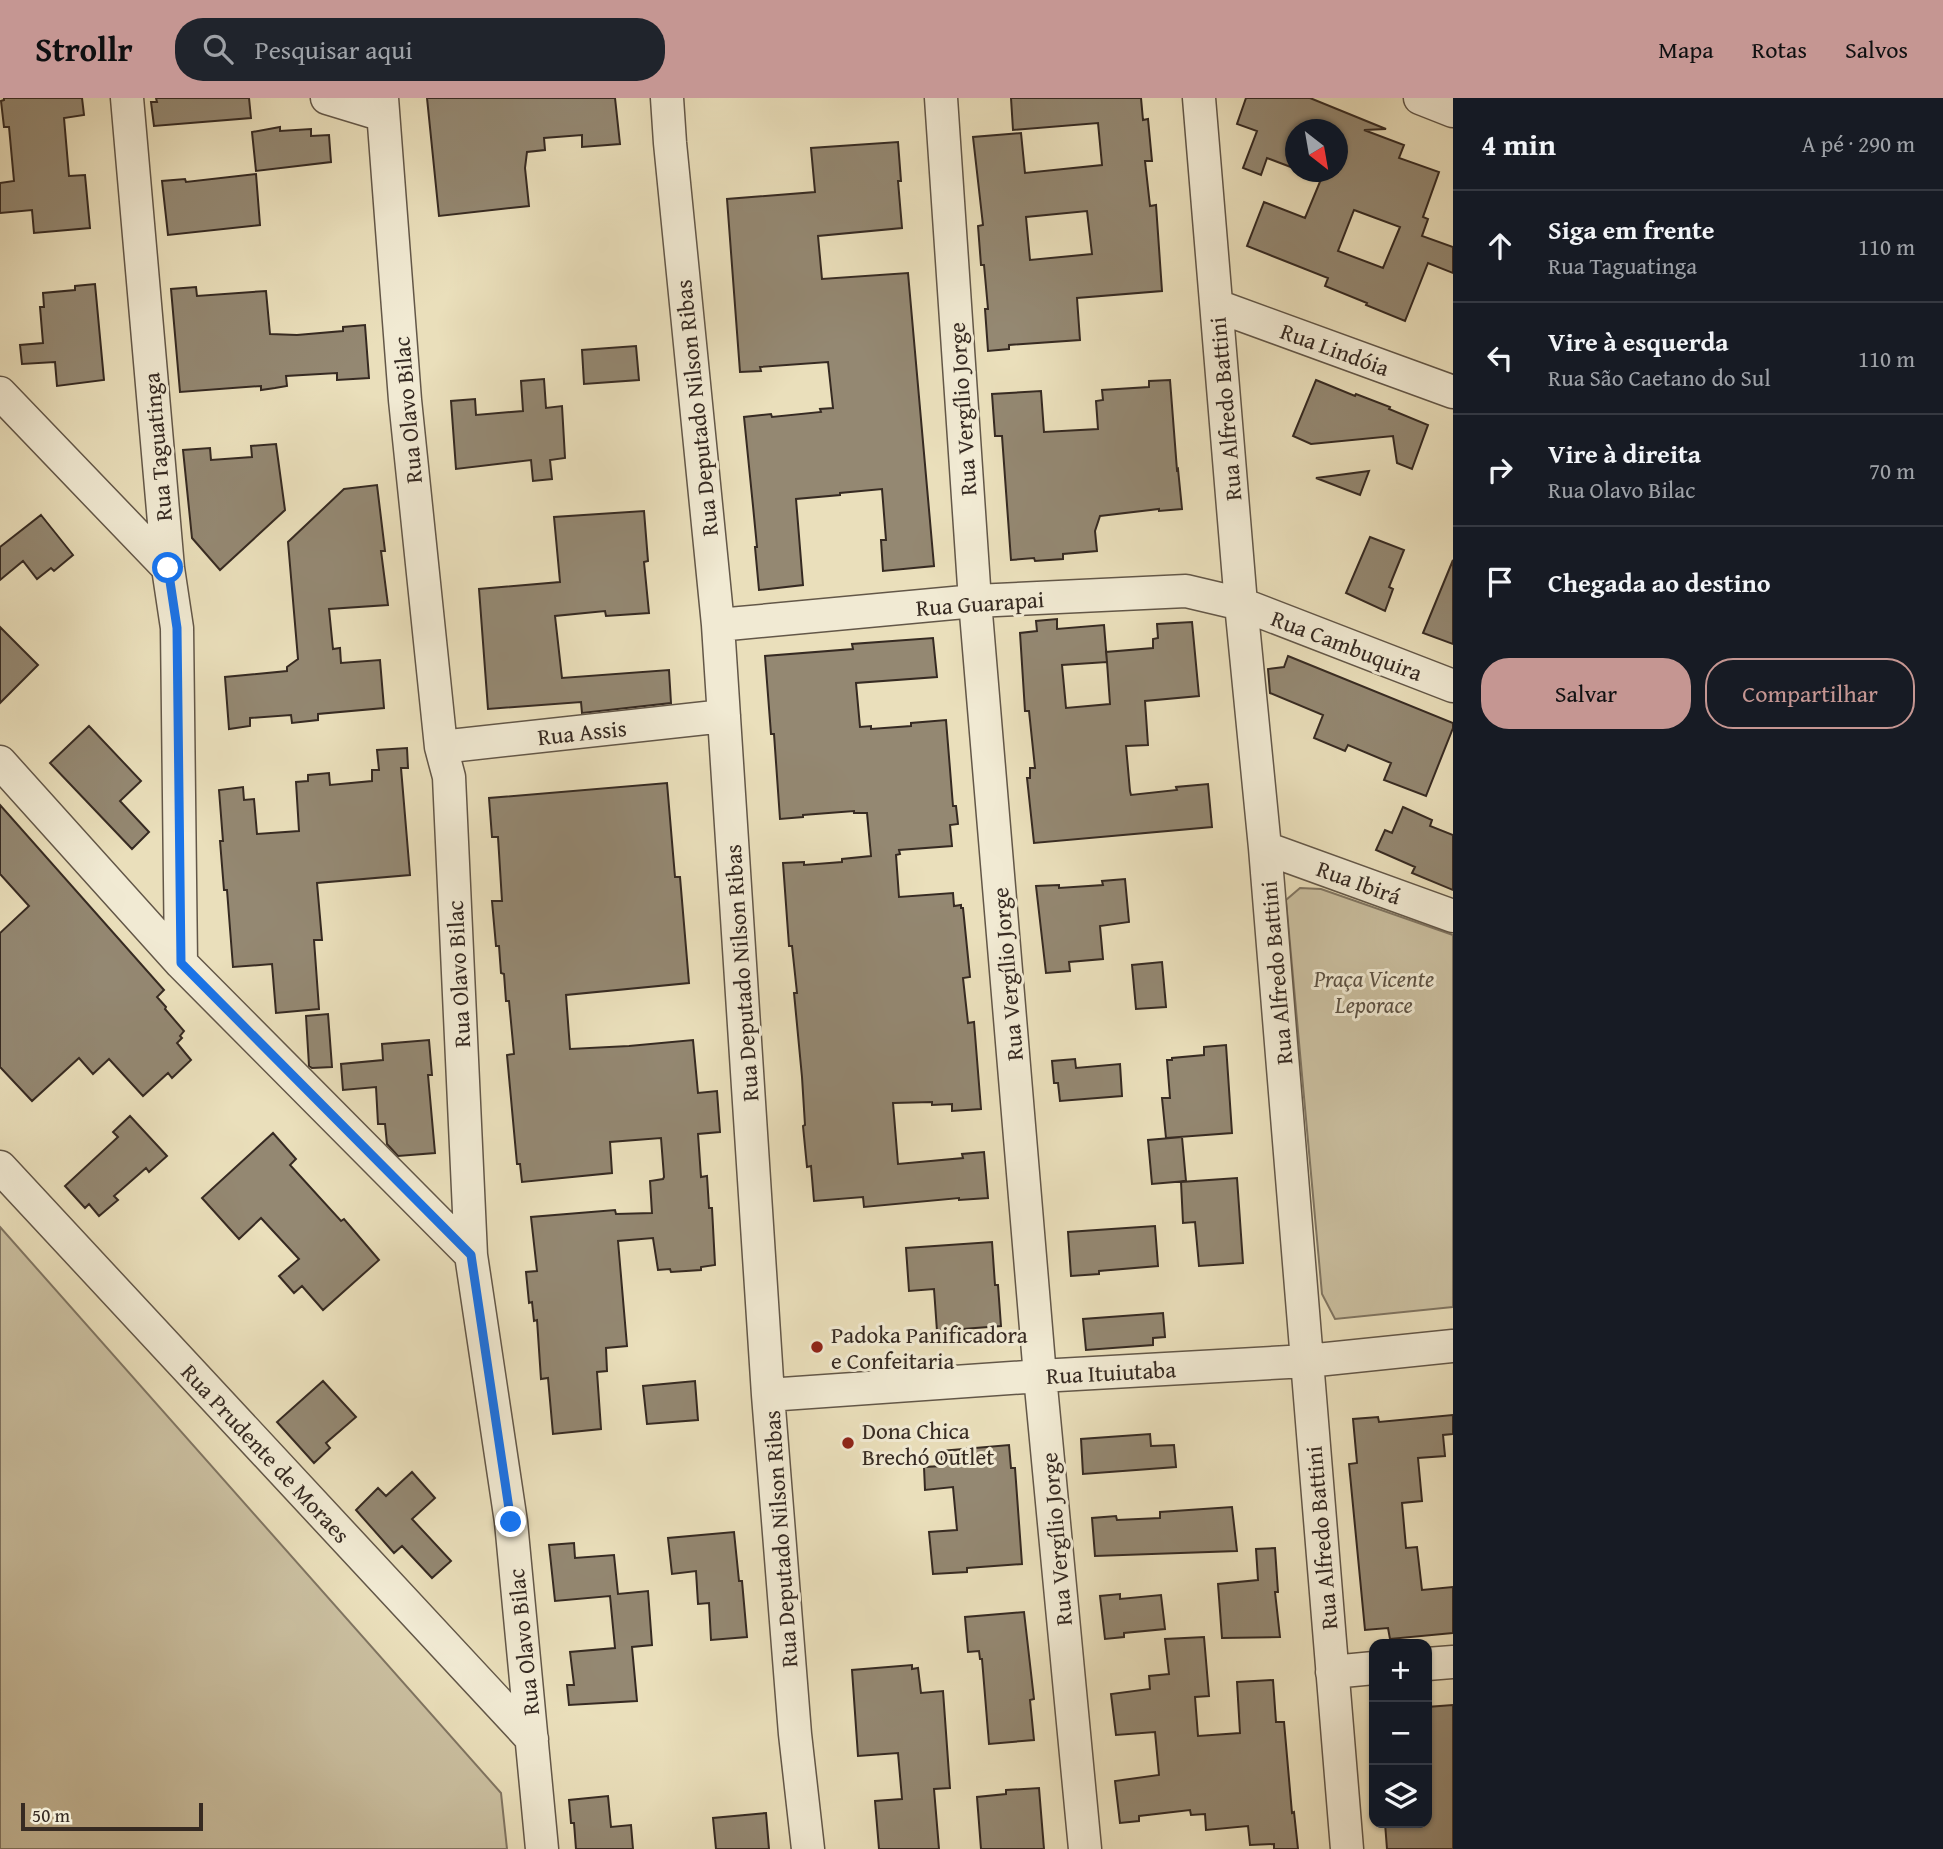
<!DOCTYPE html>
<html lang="pt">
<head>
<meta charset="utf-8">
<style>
  :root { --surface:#171b24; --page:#20242c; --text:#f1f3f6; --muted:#9ea1a6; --line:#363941; --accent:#c59692 }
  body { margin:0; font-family:"Gentium Book Plus",serif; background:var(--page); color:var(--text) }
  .controls { position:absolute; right:21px; bottom:21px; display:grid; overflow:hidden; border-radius:14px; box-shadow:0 2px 5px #0004 }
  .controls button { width:63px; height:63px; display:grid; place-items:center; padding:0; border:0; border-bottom:2px solid var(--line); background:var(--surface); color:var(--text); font:35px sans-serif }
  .compass { position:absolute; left:1285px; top:21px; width:63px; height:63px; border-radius:50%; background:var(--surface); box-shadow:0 2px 5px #0004; rotate:149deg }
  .scale { position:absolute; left:21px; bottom:18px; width:182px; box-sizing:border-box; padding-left:7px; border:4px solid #362a22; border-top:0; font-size:19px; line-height:24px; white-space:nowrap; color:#362a22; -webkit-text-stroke:5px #f1ead3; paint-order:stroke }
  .stop { position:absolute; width:21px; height:21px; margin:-16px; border:5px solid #1a73e8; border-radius:50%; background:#fff }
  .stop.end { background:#1a73e8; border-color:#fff; box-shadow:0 2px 7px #0008 }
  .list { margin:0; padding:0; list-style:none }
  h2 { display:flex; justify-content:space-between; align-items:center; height:91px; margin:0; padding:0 28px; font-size:30px }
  h2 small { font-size:23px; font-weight:400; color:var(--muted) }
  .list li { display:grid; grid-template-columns:46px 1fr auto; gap:21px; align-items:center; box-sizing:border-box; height:112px; padding:0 28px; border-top:2px solid var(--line) }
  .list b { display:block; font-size:26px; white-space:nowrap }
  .list p { margin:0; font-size:23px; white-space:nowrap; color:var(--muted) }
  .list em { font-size:23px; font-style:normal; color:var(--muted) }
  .actions { display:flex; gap:14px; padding:21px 28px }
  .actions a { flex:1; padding:16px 0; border:2px solid var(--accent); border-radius:28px; text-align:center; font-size:24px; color:var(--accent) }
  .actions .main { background:var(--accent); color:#111 }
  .icon { flex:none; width:38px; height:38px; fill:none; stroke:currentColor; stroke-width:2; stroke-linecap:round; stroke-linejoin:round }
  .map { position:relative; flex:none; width:1453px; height:1751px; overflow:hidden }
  header { display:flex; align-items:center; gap:42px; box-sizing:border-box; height:98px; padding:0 35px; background:var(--accent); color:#111 }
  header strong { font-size:33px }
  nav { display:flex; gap:38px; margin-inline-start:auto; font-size:24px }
  .search { width:490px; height:63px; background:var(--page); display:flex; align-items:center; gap:18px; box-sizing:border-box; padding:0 24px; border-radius:28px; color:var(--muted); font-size:26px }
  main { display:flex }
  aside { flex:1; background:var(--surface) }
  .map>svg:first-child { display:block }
  .green { fill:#cbc0a1; stroke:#807562; stroke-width:2 }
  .building { fill:#948872; stroke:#362a22; stroke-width:2; fill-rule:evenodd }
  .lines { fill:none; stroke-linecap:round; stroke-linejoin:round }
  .minor-casing { stroke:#635748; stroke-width:35 }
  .minor { stroke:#f1ead3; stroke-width:32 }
  .route { stroke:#1a73e8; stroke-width:9 }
  .poi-dot { fill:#8f2418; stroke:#f1ead3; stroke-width:2.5 }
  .labels { text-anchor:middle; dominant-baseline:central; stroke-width:6; stroke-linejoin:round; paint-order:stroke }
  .street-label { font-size:23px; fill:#362a22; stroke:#f1ead3 }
  .park-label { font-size:23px; font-style:italic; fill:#5b5042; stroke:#f1ead3 }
  .poi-label { font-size:23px; fill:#362a22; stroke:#f1ead3; text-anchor:start }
</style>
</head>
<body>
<header>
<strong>Strollr</strong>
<div class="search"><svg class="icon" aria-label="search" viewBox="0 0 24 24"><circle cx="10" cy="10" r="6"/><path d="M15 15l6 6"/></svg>Pesquisar aqui</div>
<nav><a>Mapa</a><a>Rotas</a><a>Salvos</a></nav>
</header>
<main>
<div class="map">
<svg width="1453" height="1751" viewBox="0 0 1453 1751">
  <rect width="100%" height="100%" fill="#eadfbb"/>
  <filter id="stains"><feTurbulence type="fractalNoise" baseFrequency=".00286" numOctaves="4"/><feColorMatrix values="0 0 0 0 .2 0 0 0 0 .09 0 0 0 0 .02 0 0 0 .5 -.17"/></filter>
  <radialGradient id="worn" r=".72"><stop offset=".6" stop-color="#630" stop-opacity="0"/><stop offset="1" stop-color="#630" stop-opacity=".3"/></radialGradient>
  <path class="green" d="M 1300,790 L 1321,791 L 1453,837 L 1453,1209 L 1335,1221 L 1322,1196 L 1286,802 Z
    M 0,1129 L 501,1695 L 507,1751 L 0,1751 Z"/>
  <path class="building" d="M 4,0 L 82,0 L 84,17 L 64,20 L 69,78 L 85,77 L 90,130 L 34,135 L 32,112 L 0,115 L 0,85 L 14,83 L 9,29 L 4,29 L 1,3 L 4,2 Z
    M 156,0 L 249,0 L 251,20 L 154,28 L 151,4 L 157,4 Z
    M 427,0 L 615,0 L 620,46 L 582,49 L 582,37 L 544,40 L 545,52 L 527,54 L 525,70 L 529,108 L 439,118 Z
    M 1011,0 L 1141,0 L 1143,22 L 1148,21 L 1152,63 L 1145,63 L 1150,108 L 1156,107 L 1162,193 L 1077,200 L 1080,242 L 1009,247 L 1009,251 L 988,253 L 985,211 L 988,211 L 984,167 L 981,167 L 978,128 L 983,127 L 973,39 L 1021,35 L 1025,75 L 1102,67 L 1098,25 L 1013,32 ZM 1087,113 L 1092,156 L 1030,162 L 1026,119 Z
    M 1246,0 L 1310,0 L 1386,31 L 1364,32 L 1404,47 L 1399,60 L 1439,74 L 1423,119 L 1428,121 L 1422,138 L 1453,149 L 1453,175 L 1428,165 L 1405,223 L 1366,207 L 1367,205 L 1325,188 L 1328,180 L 1247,148 L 1264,104 L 1305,120 L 1324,74 L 1338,74 L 1338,32 L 1296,32 L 1296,71 L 1267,60 L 1261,77 L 1243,70 L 1257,33 L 1237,26 ZM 1354,112 L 1400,129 L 1383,170 L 1338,153 Z
    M 280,29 L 280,33 L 311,31 L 311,38 L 329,37 L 331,64 L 256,73 L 252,34 Z
    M 898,44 L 901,83 L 898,83 L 902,130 L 818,138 L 822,181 L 908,175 L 934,468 L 883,473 L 881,442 L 886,442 L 882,391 L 840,395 L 840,397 L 796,401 L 803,487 L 759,492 L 755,449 L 757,449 L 753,408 L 744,319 L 771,316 L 772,319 L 821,314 L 820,311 L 833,310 L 828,264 L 760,269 L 761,273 L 740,274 L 727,101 L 815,94 L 811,50 Z
    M 256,76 L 260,127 L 168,137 L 162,83 L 185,81 L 186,84 Z
    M 95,186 L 104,282 L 57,288 L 55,264 L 22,266 L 20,247 L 43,245 L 40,209 L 44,209 L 43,195 L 75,192 L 75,188 Z
    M 196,189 L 197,198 L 266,193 L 270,236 L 297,237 L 343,233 L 343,229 L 365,227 L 369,280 L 337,282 L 337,275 L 286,278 L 287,288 L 275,290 L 261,292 L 261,288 L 180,294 L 171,191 Z
    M 636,248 L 639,282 L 584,286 L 582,252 Z
    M 544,281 L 546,310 L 562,308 L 565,360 L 550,362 L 552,381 L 533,383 L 531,362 L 456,371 L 451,303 L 475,301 L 476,317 L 523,313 L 521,283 Z
    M 1170,282 L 1177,372 L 1178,371 L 1182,411 L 1159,413 L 1159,411 L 1100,418 L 1095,433 L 1097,453 L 1063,456 L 1063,461 L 1035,463 L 1034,460 L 1011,462 L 1002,338 L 995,338 L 992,296 L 1041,293 L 1044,334 L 1098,331 L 1096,303 L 1103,302 L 1102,292 L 1149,289 L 1149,283 Z
    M 1316,282 L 1355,298 L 1356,296 L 1390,309 L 1389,311 L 1428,327 L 1412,371 L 1397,365 L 1393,338 L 1311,346 L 1293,338 Z
    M 276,346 L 285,412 L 220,472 L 192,440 L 183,352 L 210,350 L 211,362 L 252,359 L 251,348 Z
    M 1369,373 L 1360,397 L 1316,380 Z
    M 377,387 L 385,453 L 381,453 L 388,507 L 329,511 L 333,551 L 340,550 L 341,565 L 380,562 L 384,610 L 318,616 L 318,622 L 292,625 L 291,617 L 250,620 L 250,628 L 229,631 L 225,579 L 287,573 L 287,569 L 298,561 L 288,444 L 344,391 Z
    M 644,413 L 648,463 L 644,464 L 649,515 L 606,518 L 605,513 L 555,518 L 562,580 L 669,572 L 671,605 L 582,615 L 581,604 L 488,611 L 479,491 L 560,484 L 554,419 Z
    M 41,417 L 73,457 L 54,473 L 51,470 L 37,481 L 23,463 L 0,482 L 0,449 Z
    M 1370,439 L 1404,452 L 1389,489 L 1393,491 L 1385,513 L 1346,495 Z
    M 1453,462 L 1453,546 L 1423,535 Z
    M 1057,521 L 1057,531 L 1104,527 L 1107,564 L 1106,554 L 1153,550 L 1153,541 L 1158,540 L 1157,526 L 1192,524 L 1199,598 L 1145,603 L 1148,647 L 1126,648 L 1130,693 L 1131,697 L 1177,692 L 1176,689 L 1208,686 L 1212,729 L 1034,745 L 1027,680 L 1030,680 L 1030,670 L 1035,670 L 1029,613 L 1025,613 L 1020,535 L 1037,533 L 1036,523 ZM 1107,564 L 1110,606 L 1066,610 L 1062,567 Z
    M 0,529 L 38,567 L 0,605 Z
    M 933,540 L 937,579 L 856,585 L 860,629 L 871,628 L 871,631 L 911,628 L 911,625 L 946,622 L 953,708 L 956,708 L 958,726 L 950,727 L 952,748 L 899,752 L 900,756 L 896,757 L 899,799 L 953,795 L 954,808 L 961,807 L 961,810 L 963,810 L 970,879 L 963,880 L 968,925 L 974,924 L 981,1011 L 952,1013 L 952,1006 L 932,1007 L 932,1004 L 893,1005 L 898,1066 L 963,1060 L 962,1056 L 984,1054 L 988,1100 L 959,1102 L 959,1100 L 864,1109 L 863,1099 L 814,1103 L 811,1068 L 807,1069 L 803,1028 L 805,1027 L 802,979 L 794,895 L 797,895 L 792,848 L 789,848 L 783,765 L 804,764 L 804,767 L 842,764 L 842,761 L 871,758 L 867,715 L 854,715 L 854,713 L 803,717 L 803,719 L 780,721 L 774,636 L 771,636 L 765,558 L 853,551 L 852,546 Z
    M 1288,558 L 1453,625 L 1453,630 L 1426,698 L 1384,682 L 1391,665 L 1348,647 L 1345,653 L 1314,640 L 1323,617 L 1270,595 L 1268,571 L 1284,569 Z
    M 89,628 L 141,683 L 120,703 L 149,734 L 132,751 L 50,665 Z
    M 407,650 L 408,670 L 401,670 L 410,777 L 317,785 L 322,842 L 314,842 L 319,911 L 276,915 L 272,866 L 233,869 L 227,792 L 224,792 L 220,743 L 223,743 L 219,692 L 243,689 L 244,702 L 254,701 L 257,736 L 299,733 L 296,684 L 308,683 L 308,677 L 329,675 L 330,687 L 372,683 L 372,672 L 379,672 L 377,652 Z
    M 667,685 L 675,779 L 680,779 L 689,885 L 566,897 L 570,951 L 629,948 L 693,942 L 698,995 L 717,993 L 720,1034 L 698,1036 L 701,1079 L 707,1078 L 709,1110 L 712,1110 L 715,1167 L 701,1169 L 701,1172 L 671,1174 L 670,1171 L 658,1172 L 653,1140 L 618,1143 L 627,1248 L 606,1250 L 607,1273 L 597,1274 L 601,1331 L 553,1336 L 548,1280 L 541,1281 L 537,1222 L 534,1223 L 532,1204 L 529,1205 L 526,1174 L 537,1173 L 531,1119 L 615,1112 L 616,1116 L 652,1115 L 650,1083 L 663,1081 L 664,1079 L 661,1040 L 610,1044 L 612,1075 L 522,1084 L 520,1066 L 517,1066 L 507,957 L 514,956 L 509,903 L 506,903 L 504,876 L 501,875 L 499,848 L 496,848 L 492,803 L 502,803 L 498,739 L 492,739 L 489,700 Z
    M 0,707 L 164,892 L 157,899 L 166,909 L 165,911 L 184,933 L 180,938 L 182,940 L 177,945 L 191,962 L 172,980 L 168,975 L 143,998 L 109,961 L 93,976 L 79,960 L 32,1003 L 0,969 L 0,835 L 29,808 L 0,776 Z
    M 1403,709 L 1432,722 L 1430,728 L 1453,737 L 1453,792 L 1412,775 L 1415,769 L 1376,752 L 1385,732 L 1392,735 Z
    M 1125,781 L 1129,824 L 1100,828 L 1103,861 L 1069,864 L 1070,873 L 1046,875 L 1036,788 L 1059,787 L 1059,790 L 1103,787 L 1102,783 Z
    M 1162,864 L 1166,909 L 1136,911 L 1132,867 Z
    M 328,916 L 332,969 L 312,970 L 309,968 L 306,918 Z
    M 429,942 L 432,977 L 428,977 L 435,1055 L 398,1058 L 387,1046 L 385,1026 L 378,1026 L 376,989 L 343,992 L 341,966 L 383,962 L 382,946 Z
    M 1226,947 L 1232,1035 L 1166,1040 L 1162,1000 L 1170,1000 L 1167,962 L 1172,962 L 1172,960 L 1204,957 L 1204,949 Z
    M 1075,961 L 1076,970 L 1120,966 L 1122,998 L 1060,1003 L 1058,985 L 1054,985 L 1052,963 Z
    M 130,1018 L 167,1058 L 149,1074 L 146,1070 L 114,1098 L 118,1102 L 99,1118 L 89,1106 L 85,1110 L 65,1088 L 118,1039 L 113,1034 Z
    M 273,1035 L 296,1061 L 290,1067 L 341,1123 L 344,1121 L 379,1162 L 323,1212 L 302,1188 L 294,1195 L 279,1178 L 299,1161 L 261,1120 L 239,1141 L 202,1100 Z
    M 1182,1039 L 1186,1083 L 1152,1086 L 1148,1042 Z
    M 1237,1080 L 1243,1165 L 1199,1168 L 1195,1124 L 1183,1125 L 1181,1084 Z
    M 1155,1128 L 1158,1168 L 1099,1173 L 1099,1176 L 1071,1178 L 1068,1134 Z
    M 992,1144 L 995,1187 L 998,1187 L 1001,1228 L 937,1233 L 934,1191 L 909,1193 L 906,1150 Z
    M 1163,1215 L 1165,1239 L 1153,1240 L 1153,1247 L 1086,1252 L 1083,1221 Z
    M 323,1283 L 356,1319 L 326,1345 L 330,1350 L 314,1365 L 277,1324 Z
    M 695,1283 L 698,1322 L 647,1326 L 643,1288 Z
    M 1453,1317 L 1453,1336 L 1443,1337 L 1445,1358 L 1418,1360 L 1422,1403 L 1402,1405 L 1406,1450 L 1417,1449 L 1422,1492 L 1453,1489 L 1453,1535 L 1390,1541 L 1388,1530 L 1365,1532 L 1349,1366 L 1357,1365 L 1353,1321 L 1378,1319 L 1379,1324 Z
    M 1150,1336 L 1151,1348 L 1174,1347 L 1176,1369 L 1083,1376 L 1081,1341 Z
    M 1009,1347 L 1011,1370 L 1015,1370 L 1022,1466 L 967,1470 L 967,1474 L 933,1476 L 929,1434 L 957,1432 L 953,1389 L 925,1392 L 924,1369 L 942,1368 L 941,1353 Z
    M 412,1374 L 435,1400 L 412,1421 L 451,1463 L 432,1480 L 402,1448 L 394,1455 L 356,1412 L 378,1390 L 386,1398 Z
    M 1232,1409 L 1237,1453 L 1095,1458 L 1092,1420 L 1116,1418 L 1117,1422 L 1160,1420 L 1160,1414 Z
    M 734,1434 L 739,1483 L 742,1483 L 747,1539 L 711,1542 L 709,1505 L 698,1506 L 696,1473 L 672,1476 L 668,1440 Z
    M 574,1445 L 575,1460 L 614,1457 L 618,1496 L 648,1493 L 652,1547 L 632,1549 L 637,1603 L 569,1607 L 567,1587 L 574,1587 L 570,1554 L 615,1550 L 610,1498 L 555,1503 L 549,1447 Z
    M 1275,1450 L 1278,1494 L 1275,1494 L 1280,1539 L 1222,1540 L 1218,1486 L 1258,1482 L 1256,1451 Z
    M 1120,1496 L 1120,1501 L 1161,1497 L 1165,1531 L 1124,1535 L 1124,1539 L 1105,1541 L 1100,1498 Z
    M 1024,1514 L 1034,1601 L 1030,1602 L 1034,1642 L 989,1646 L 982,1561 L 980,1561 L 979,1553 L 968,1554 L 965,1519 Z
    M 1204,1539 L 1209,1598 L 1195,1599 L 1198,1638 L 1240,1635 L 1237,1584 L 1273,1582 L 1276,1624 L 1284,1624 L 1292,1715 L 1294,1714 L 1298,1751 L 1274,1751 L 1274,1746 L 1250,1747 L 1248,1728 L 1206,1732 L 1205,1716 L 1191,1717 L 1190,1712 L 1139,1718 L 1139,1723 L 1120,1725 L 1115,1683 L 1159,1677 L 1155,1634 L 1116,1637 L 1111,1596 L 1150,1591 L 1149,1578 L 1169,1576 L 1165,1541 Z
    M 912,1567 L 912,1571 L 918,1570 L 921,1595 L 943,1593 L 950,1690 L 934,1691 L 939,1751 L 879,1751 L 875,1703 L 902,1701 L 898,1655 L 858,1658 L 852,1572 Z
    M 1453,1607 L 1453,1751 L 1387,1751 L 1385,1725 L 1427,1725 L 1427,1609 Z
    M 1039,1690 L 1044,1751 L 981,1751 L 977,1699 L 1006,1696 L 1006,1692 Z
    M 608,1698 L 611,1729 L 631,1727 L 633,1751 L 576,1751 L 574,1725 L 571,1725 L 569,1702 Z
    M 766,1715 L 769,1751 L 716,1751 L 713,1720 Z"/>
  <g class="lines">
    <g class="minor-casing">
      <path id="minor" d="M 127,0 L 168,470 L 177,530 L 181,865
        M 327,0 L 383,17
        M 382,0 L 405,302 L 441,649 L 449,679 L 471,1157 L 511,1424 L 542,1751
        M 667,0 L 670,45 L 718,527 L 768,1297 L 795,1636 L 808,1751
        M 941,0 L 975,503 L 1040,1278 L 1085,1751
        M 1199,0 L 1241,506 L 1265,750 L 1347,1751
        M 1420,0 L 1453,13
        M 1217,208 L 1453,294
        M 0,295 L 168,470
        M 718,527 L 975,503 L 1186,493 L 1241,506 L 1453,588
        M 441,649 L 724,618
        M 0,664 L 181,865 L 471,1157
        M 1265,750 L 1453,818
        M 0,1069 L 532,1641
        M 768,1297 L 1040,1278 L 1307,1263 L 1453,1248
        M 1427,1566 L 1453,1564
        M 1332,1574 L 1374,1570"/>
    </g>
    <use href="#minor" class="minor"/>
  </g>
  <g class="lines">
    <path class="route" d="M 168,470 L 177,530 L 181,865 L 471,1157 L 511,1424"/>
  </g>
  <g class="poi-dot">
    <circle cx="817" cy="1249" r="7"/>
    <circle cx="848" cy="1345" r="7"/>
  </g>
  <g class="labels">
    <g class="street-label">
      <text transform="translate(1335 251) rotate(20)">Rua Lindóia</text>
      <text transform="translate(696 310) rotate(-96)">Rua Deputado Nilson Ribas</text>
      <text transform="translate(962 311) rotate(-94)">Rua Vergílio Jorge</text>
      <text transform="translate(1225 311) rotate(-95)">Rua Alfredo Battini</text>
      <text transform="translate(407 312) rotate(-95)">Rua Olavo Bilac</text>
      <text transform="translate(157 349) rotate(-95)">Rua Taguatinga</text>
      <text transform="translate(980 505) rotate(-4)">Rua Guarapai</text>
      <text transform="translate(1347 547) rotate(21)">Rua Cambuquira</text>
      <text transform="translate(582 634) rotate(-6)">Rua Assis</text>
      <text transform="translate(1359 784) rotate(20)">Rua Ibirá</text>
      <text transform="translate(741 875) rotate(-94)">Rua Deputado Nilson Ribas</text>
      <text transform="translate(1276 875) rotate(-95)">Rua Alfredo Battini</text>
      <text transform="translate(458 876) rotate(-93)">Rua Olavo Bilac</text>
      <text transform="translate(1007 876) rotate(-95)">Rua Vergílio Jorge</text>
      <text transform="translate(1111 1274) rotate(-3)">Rua Ituiutaba</text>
      <text transform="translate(266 1355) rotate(47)">Rua Prudente de Moraes</text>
      <text transform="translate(1321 1440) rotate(-95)">Rua Alfredo Battini</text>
      <text transform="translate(780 1441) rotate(-94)">Rua Deputado Nilson Ribas</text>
      <text transform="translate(1056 1441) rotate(-95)">Rua Vergílio Jorge</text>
      <text transform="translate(523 1544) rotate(-96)">Rua Olavo Bilac</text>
    </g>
    <g class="park-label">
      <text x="1374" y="880">Praça Vicente<tspan x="1374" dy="26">Leporace</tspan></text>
    </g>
    <g class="poi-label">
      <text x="831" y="1236">Padoka Panificadora<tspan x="831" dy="26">e Confeitaria</tspan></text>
      <text x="862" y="1332">Dona Chica<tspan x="862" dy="26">Brechó Outlet</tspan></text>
    </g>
  </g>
  <rect width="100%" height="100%" filter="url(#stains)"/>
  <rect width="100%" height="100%" fill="url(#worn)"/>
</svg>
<div class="controls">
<button>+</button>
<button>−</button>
<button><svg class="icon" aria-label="layers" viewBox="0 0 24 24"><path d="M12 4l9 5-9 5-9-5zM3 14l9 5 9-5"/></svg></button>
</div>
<svg class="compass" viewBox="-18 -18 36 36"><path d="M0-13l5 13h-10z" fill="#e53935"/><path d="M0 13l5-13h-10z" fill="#9ea1a6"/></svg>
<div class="scale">50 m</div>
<div class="stop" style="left:168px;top:470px"></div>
<div class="stop end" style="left:511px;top:1424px"></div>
</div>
<aside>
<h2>4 min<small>A pé · 290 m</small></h2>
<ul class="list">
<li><svg class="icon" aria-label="ahead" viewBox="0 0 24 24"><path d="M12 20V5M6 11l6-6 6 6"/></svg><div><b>Siga em frente</b><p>Rua Taguatinga</p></div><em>110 m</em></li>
<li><svg class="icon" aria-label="left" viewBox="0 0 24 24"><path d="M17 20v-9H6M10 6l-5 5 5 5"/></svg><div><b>Vire à esquerda</b><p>Rua São Caetano do Sul</p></div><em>110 m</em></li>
<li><svg class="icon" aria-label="right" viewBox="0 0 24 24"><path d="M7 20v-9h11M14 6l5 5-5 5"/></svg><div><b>Vire à direita</b><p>Rua Olavo Bilac</p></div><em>70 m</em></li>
<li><svg class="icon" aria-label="arrive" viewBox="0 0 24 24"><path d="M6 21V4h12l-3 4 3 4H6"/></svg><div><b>Chegada ao destino</b></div></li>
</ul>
<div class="actions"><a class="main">Salvar</a><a>Compartilhar</a></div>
</aside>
</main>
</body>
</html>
